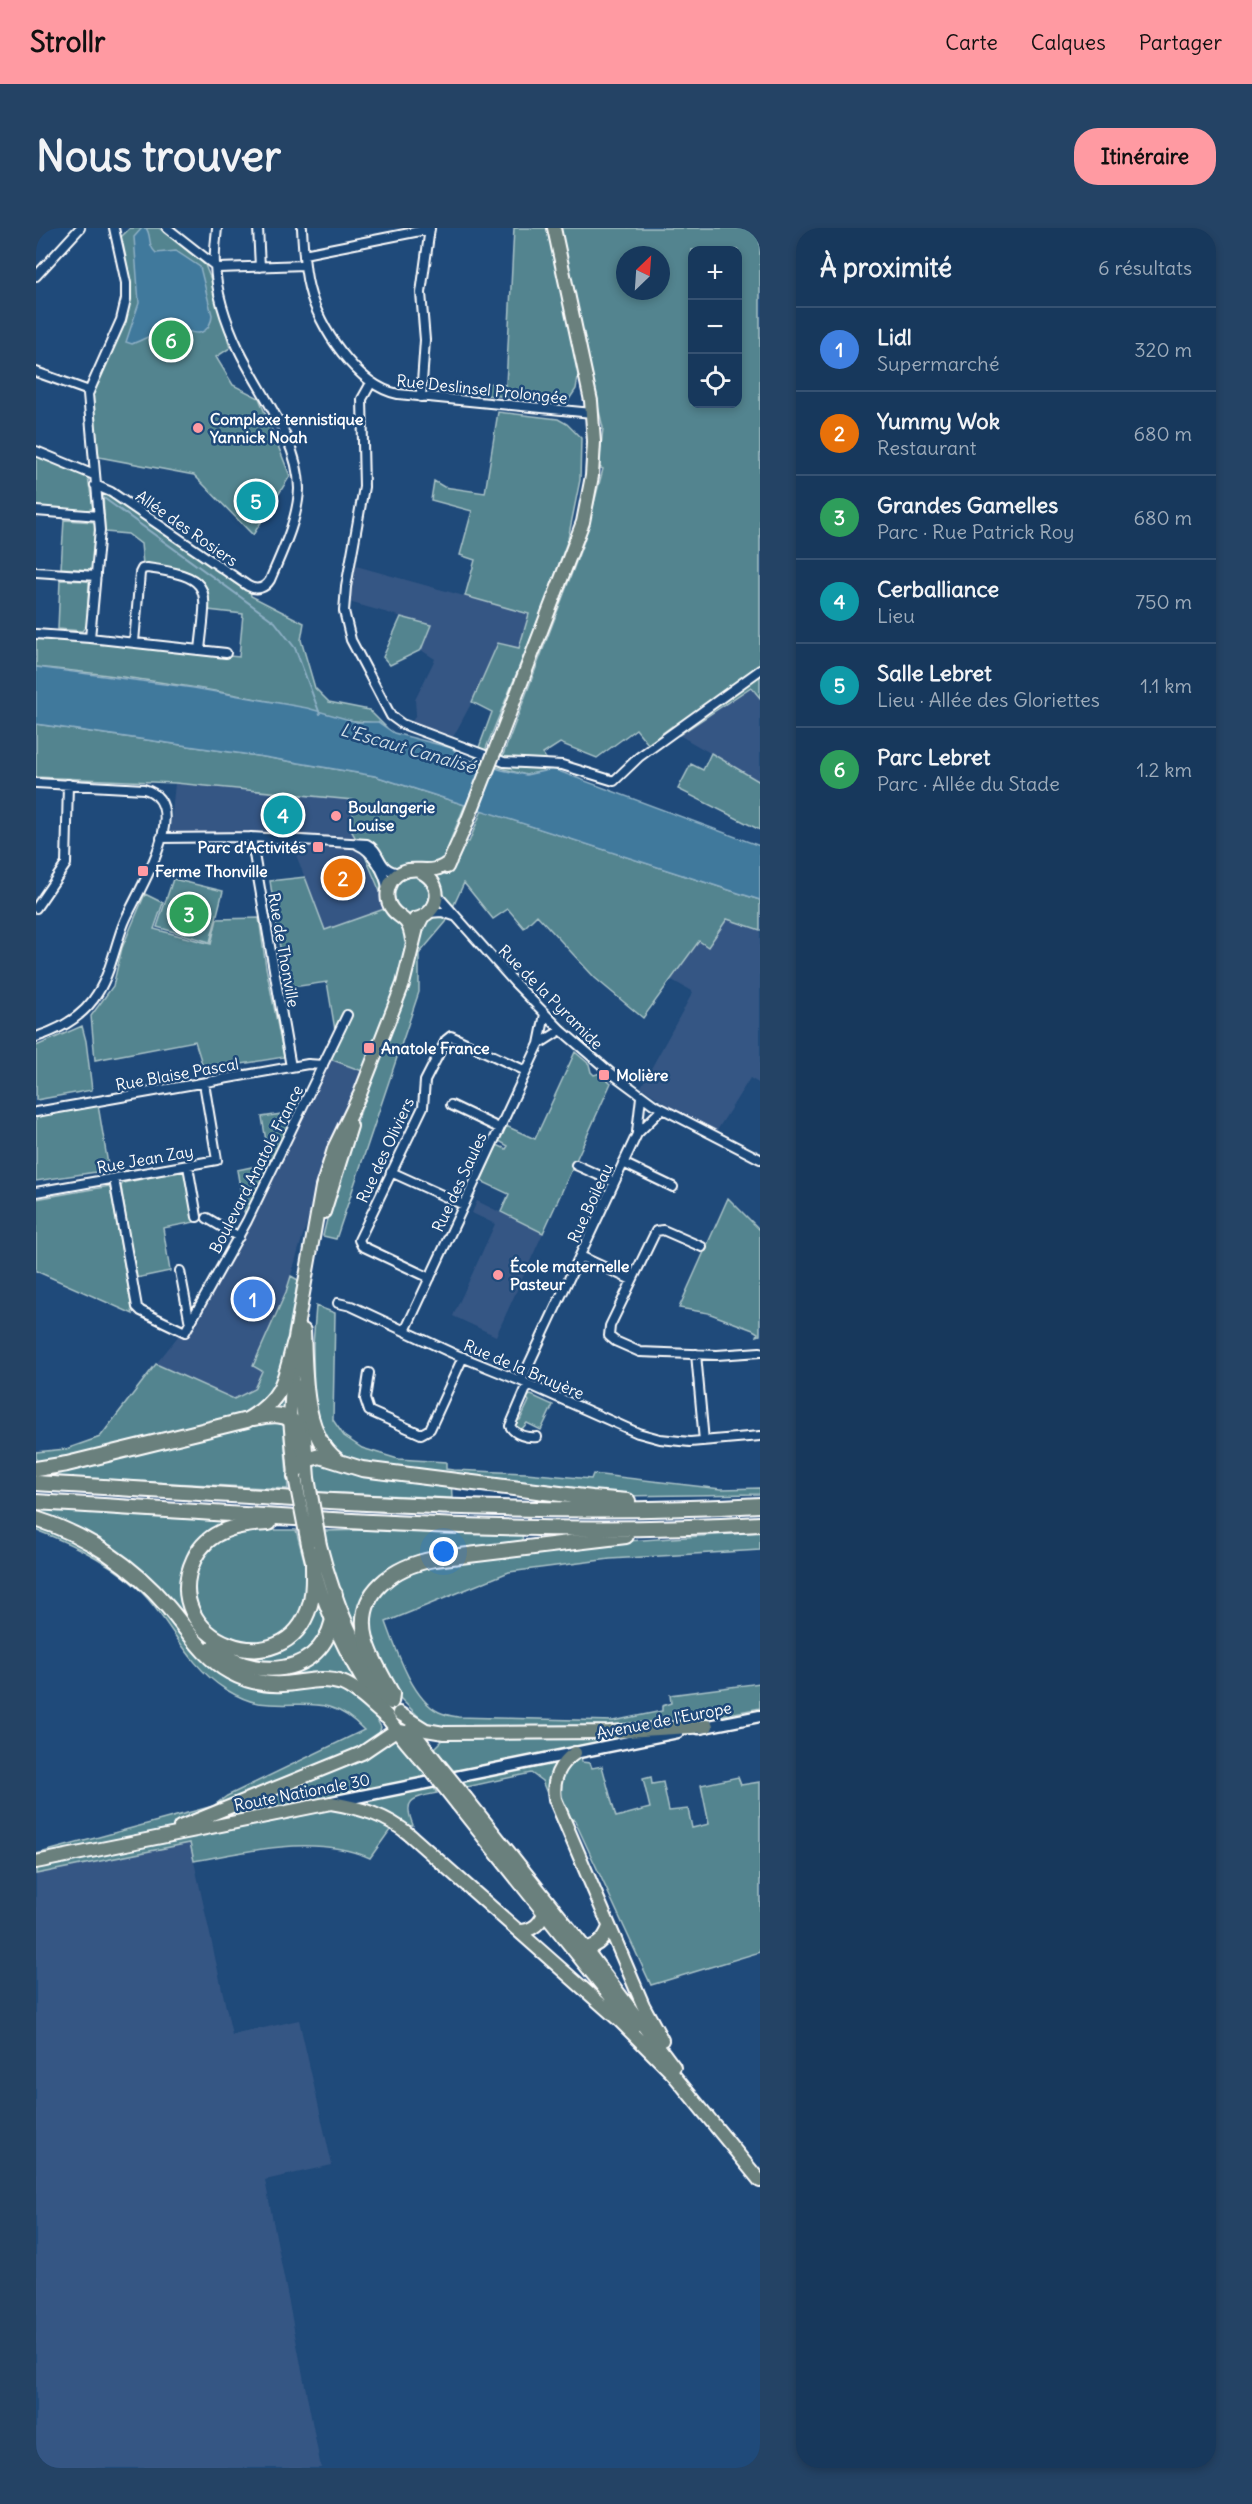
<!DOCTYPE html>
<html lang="fr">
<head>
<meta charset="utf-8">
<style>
  :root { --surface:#17385c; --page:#244365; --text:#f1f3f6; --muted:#9eacbb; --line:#365272; --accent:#ff9aa2 }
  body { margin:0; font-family:Delius,sans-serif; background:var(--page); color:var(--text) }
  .controls { position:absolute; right:18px; top:18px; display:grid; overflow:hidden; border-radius:12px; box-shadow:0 3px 9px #0003 }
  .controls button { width:54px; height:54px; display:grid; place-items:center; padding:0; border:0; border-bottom:2px solid var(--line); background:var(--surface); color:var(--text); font:30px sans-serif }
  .compass { position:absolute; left:580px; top:18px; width:54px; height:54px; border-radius:50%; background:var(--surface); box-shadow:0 3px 9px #0003; rotate:25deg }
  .you { position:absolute; left:408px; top:1324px; width:21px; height:21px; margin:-15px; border:4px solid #fff; border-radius:50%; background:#1a73e8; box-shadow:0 0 0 9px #1a73e833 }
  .badge { display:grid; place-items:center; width:39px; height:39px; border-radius:50%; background:var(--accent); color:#fff; font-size:20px; font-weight:700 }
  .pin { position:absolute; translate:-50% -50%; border:3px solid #fff; box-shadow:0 2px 6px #0006 }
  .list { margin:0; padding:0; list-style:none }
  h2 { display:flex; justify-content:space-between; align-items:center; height:78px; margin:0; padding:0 24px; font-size:26px }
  h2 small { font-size:20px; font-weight:400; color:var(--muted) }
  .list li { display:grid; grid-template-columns:39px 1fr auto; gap:18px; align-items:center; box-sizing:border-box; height:84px; padding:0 24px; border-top:2px solid var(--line) }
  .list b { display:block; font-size:22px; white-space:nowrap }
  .list p { margin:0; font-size:20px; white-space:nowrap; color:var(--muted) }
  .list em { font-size:20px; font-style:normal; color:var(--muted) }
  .icon { flex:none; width:33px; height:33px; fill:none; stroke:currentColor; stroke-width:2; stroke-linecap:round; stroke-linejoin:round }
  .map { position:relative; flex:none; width:724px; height:2240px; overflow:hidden; border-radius:24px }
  header { display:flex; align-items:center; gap:36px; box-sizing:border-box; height:84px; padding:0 30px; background:var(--accent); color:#111 }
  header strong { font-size:28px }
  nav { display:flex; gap:33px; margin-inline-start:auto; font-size:21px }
  .intro { display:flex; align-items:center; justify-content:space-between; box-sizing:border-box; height:144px; padding:0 36px }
  h1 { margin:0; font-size:42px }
  .button { padding:15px 27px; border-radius:24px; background:var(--accent); color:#111; font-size:21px; font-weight:700 }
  main { display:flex; gap:36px; padding:0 36px }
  aside { flex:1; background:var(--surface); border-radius:24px; box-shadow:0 3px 9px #0003 }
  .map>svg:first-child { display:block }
  .built { fill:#355684 }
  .green { fill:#53848f; stroke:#a9c2c7; stroke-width:1.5; fill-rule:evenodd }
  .water { fill:#41799c; stroke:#8dafc4; stroke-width:1.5 }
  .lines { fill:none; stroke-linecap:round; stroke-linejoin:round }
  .stream { stroke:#8dafc4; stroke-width:2 }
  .street-casing { stroke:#fff; stroke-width:12 }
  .secondary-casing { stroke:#fff; stroke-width:15 }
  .primary-casing { stroke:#fff; stroke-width:16 }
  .highway-casing { stroke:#fff; stroke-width:18 }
  .street { stroke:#1f4a7a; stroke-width:8 }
  .secondary { stroke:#1f4a7a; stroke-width:10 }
  .primary { stroke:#6a807d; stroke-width:12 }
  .highway { stroke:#6a807d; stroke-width:14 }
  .primary-bridge-casing { stroke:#fff; stroke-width:16; stroke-linecap:butt }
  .primary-bridge { stroke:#6a807d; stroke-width:12 }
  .poi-dot { fill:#ff9aa2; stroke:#1f4a7a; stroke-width:2 }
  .labels { text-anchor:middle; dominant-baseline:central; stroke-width:5; stroke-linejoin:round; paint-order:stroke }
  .street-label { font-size:16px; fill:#fff; stroke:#1f4a7a }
  .poi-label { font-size:16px; font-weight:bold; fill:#fff; stroke:#1f4a7a; text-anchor:start }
  .water-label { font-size:18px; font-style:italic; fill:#d0dee6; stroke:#1f4a7a }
</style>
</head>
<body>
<header>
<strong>Strollr</strong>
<nav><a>Carte</a><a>Calques</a><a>Partager</a></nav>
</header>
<div class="intro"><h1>Nous trouver</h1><a class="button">Itinéraire</a></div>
<main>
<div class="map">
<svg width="724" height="2240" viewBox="0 0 724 2240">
  <rect width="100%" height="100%" fill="#1f4a7a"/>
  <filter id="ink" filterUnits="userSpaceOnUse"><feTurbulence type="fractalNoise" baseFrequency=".0167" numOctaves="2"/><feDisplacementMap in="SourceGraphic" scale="12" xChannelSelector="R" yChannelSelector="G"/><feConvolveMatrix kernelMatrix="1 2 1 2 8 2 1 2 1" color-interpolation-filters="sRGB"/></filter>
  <g filter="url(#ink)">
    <path class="built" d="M 320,338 L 493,386 L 483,421 L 462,415 L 436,474 L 416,511 L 375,496 L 380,486 L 379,472 L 399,431 L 385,422 L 395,397 L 313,374 Z
      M 715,459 L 724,470 L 724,554 L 643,507 Z
      M 139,555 L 317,572 L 316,604 L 351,680 L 289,703 L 256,616 L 133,615 Z
      M 691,691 L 724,702 L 724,856 L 714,850 L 680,904 L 649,889 L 605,859 L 657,764 L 634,751 L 663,713 L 672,718 Z
      M 294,831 L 328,843 L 273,987 L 250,1064 L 217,1138 L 226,1143 L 219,1161 L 198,1171 L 120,1136 L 143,1107 L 155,1101 L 239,948 Z
      M 441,973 L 507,1005 L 460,1108 L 417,1088 L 459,996 L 436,985 Z
      M 154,1615 L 196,1807 L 263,1792 L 296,1937 L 229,1952 L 285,2240 L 0,2240 L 0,1645 Z"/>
    <path class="green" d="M 94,0 L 123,0 L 169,37 L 180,64 L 194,120 L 180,129 L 197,157 L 223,170 L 254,248 L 217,307 L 158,247 L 63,229 L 55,167 L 92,83 L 93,67 L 84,10 Z
      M 478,0 L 513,0 L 543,143 L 540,161 L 532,173 L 450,167 L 450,155 L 470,157 Z
      M 522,0 L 724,0 L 724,470 L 715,459 L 643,507 L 636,498 L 612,516 L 600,501 L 561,530 L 524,515 L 507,526 L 517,541 L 490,547 L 438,533 L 456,484 L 436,474 L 462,415 L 483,420 L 493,386 L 429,368 L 439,332 L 424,327 L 436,283 L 395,272 L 398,253 L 408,259 L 449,265 L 462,184 L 522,191 L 531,196 L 545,210 L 544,252 L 532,311 L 504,388 L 450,520 L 467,527 L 548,313 L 567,241 L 563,239 L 567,200 ZM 656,22 L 702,22 L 702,176 L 656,176 ZM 589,27 L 625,27 L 625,63 L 589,63 Z
      M 0,226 L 45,244 L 52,250 L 57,280 L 50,283 L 0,280 Z
      M 71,266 L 214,363 L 215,368 L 268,395 L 265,412 L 279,460 L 293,474 L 333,482 L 351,500 C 338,492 322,495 307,491 C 209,465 101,449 0,439 L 0,409 L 203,429 L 207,386 L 172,382 C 180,340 136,340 107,336 L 105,316 L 92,306 L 69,304 L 67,267 Z
      M 28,292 L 59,294 L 56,342 L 25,340 Z
      M 24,352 L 53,353 L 51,397 L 46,403 L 22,401 Z
      M 365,389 L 395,397 L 385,422 L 354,437 L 347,429 Z
      M 0,496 L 228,529 L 339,548 L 429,577 L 415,611 L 433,614 L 446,582 L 724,672 L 724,702 L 691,691 L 672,719 L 663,713 L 607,790 L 559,750 L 501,687 L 488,700 L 472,681 L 457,691 L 428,655 L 410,694 L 383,726 L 383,764 L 300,1011 L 287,1008 L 298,962 L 337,847 L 294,831 L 301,814 L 291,754 L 250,760 L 234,653 L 269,649 L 289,702 L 351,680 L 325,619 L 316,604 L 317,572 L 139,555 L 0,549 Z
      M 675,525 L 724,554 L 724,602 L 642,561 L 655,536 L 667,542 Z
      M 137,651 L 187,663 L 174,714 L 121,699 Z
      M 109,666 L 127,675 L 118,701 L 175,716 L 181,691 L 223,690 L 230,739 L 248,829 L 168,842 L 159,813 L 59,832 L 55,788 L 77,758 L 86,720 Z
      M 46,798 L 50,813 L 56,862 L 0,872 L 0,818 Z
      M 539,824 L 553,836 L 555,844 L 558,847 L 564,845 L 575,855 L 507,1005 L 465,984 L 473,966 L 445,953 L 461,917 L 470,921 L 472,918 L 463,913 L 470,898 L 499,911 Z
      M 62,877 L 73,942 L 0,953 L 0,889 Z
      M 259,884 L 234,937 L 226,889 Z
      M 230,936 L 232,942 L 209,988 L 201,942 Z
      M 150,942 L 159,994 L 127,1000 L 134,1043 L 100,1050 L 85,958 L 87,955 Z
      M 74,958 L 97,1086 L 0,1043 L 0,971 Z
      M 692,970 L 724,1002 L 724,1107 L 721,1108 L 722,1105 L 717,1102 L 672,1085 L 643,1080 Z
      M 255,1048 L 262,1052 L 247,1133 L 240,1157 L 251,1161 L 248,1207 L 252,1261 L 0,1248 L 0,1224 L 30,1221 L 64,1209 L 120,1136 L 198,1171 L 218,1161 L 226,1143 L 217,1138 L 250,1064 Z
      M 280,1078 L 299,1085 L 297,1192 L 308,1208 L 326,1220 L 362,1231 L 410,1234 L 410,1241 L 417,1242 L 490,1245 L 555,1251 L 557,1246 L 685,1261 L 724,1260 L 724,1266 L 584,1268 L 415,1248 L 416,1270 L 278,1264 L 274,1222 L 278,1174 L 277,1117 Z
      M 495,1167 L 517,1177 L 505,1202 L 491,1195 L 485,1202 L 477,1199 L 477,1192 L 484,1192 L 493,1173 L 490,1169 Z
      M 0,1281 L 202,1293 L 225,1302 L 260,1302 L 272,1347 L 337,1485 L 345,1499 L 343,1506 L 335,1513 C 343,1512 352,1509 360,1511 C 373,1513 393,1553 401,1565 C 377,1570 366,1571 377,1597 L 362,1603 L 354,1602 L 334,1630 C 279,1606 214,1623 158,1633 L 154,1615 L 0,1646 L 0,1626 L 177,1578 L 191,1568 L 328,1502 C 293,1464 266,1481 222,1475 C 210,1473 199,1467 189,1461 C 154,1439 138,1401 112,1371 C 84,1338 39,1317 0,1302 Z
      M 335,1302 L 486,1306 L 488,1324 L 548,1316 L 724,1304 L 724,1322 L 574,1331 L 473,1344 L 350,1394 C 360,1421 376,1471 403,1484 C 409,1487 416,1488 422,1489 L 577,1493 L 626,1483 L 626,1478 L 635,1475 L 634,1467 L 724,1455 L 724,1480 L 663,1492 L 576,1497 L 577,1511 L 544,1519 L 546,1534 L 554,1535 L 556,1540 L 566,1538 L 580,1589 L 614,1580 L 607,1551 L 615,1549 L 616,1556 L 627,1554 L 633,1583 L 652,1581 L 656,1600 L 673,1596 L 665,1557 L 702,1549 L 705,1557 L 724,1554 L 724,1724 L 615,1757 L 538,1591 L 524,1598 L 506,1553 L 495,1545 L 431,1559 L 399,1520 L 406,1513 L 407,1500 L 388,1494 L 362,1468 L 343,1436 L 335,1400 L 315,1392 L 298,1347 L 287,1303 Z"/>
    <path class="water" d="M 106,0 L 110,0 C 116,8 111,17 120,25 L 140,23 L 164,39 L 176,87 C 176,94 172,103 163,105 C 156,106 148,101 140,101 C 125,101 109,111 96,116 L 90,114 L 103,75 L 98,9 Z
      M 0,439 L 158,460 L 271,480 L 321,494 L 342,494 L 358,505 L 416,520 L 427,530 L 466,542 L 490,547 L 517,541 L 724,618 L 724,672 L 339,548 L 228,529 L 0,496 Z"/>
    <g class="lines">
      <path class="stream" d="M 65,268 L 239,394 L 259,420 L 284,486"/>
      <g class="street-casing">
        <path id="street" d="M 131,0 L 182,40 L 269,37
          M 222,0 L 224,39
          M 266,0 C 267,20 268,41 273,60 C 282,98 321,158 362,166 L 556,185
          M 268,26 L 394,1
          M 0,48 L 44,0
          M 0,144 L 53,163
          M 335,155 L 326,171 L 328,259 L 310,359 L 308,383 L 315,412 L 355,488 L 366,496 L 468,534 L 526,537 L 578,553 L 603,529 L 724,442
          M 385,169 L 389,112 L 385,65 L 394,0
          M 0,223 L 58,247
          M 59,257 L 75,264 L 212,358 C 221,363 229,360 234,352 C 246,324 262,291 263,261 C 263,213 224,165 204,124 C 191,97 180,66 179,36 C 178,24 180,12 181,0
          M 0,283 L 63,288
          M 0,344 L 60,348
          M 0,406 L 54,410 L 190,425
          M 54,410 L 64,302 L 52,166 L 85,92 L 90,71 L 90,55 L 78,0
          M 98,414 L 104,345 L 106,341 L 111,340 C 180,349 170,361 164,422
          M 0,555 L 108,561 C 160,576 99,667 88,695 C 78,720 74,750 57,772 C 43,791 22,802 0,809
          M 215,609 L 255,839
          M 125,610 L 215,609 L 331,616 C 347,624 340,642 364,645
          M 322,617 C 337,623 349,646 351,660
          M 401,667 L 479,755 L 525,802 L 575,845 L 617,876 L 724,931
          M 0,680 L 30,636 L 32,556
          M 393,685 L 406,684 L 418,688
          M 503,816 L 525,802
          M 415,877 L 463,900
          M 0,884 L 272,836 L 287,837
          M 601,904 L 605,869
          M 587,935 L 637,959
          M 540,937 L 578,954
          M 152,938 L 161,989
          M 355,944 L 428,977
          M 78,951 L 101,1079 L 105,1083 L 149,1104 L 211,993 L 311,787
          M 0,964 L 181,932 L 168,855
          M 171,990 L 203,1009
          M 666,1019 L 627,1002 L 620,1003 L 574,1098 L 573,1108 L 579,1113 L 604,1124 L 681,1127 L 724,1124
          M 544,1028 L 596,1052
          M 144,1043 L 154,1096
          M 394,1050 L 326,1018 L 323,1012 L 387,879 L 389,853 L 410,812 L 415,808 L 490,843
          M 302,1075 L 315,1078 L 416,1125 L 485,1153 L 602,1205 L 624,1211 L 654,1214 L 724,1208
          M 369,1103 L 503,816 L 509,786
          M 660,1126 L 668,1213
          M 333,1145 L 329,1171 L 333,1183 L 385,1206 L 394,1201 L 427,1129
          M 485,1153 L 601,906 L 626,881
          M 492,1156 L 474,1198 C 479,1207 491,1210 501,1209"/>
      </g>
      <g class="secondary-casing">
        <path id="secondary" d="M 663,1500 L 724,1488
          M 296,1574 L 642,1504"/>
      </g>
      <g class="primary-casing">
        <path id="primary" d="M 460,520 L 547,294 L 556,248 L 558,214 L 555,173 L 518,0
          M 411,639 L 429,599
          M 379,691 C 404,686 409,656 385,644
          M 376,712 C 375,705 374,699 370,694 C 366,689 360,687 356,681 C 348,671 351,655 361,647 C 378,634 395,651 414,633
          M 288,984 L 315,898
          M 265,1158 L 272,1250
          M 259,1247 L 254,1191 L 258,1116 L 286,959 L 299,918 L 324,866 L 367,756 L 381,700 L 386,690
          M 272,1316 C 290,1399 334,1477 392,1539
          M 284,1317 C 298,1372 321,1426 353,1472
          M 363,1485 L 390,1502 L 408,1505 L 573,1504 L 671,1498
          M 375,1501 L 400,1533
          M 539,1525 C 523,1536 516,1552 519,1571 L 607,1777 L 626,1812
          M 430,1570 L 549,1720 L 638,1839
          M 422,1577 L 598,1798
          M 144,1599 L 326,1525 L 360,1502 L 379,1506
          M 0,1634 L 295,1575 C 325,1580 350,1587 374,1607 L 584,1793 L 636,1845
          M 483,1703 C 497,1703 506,1695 509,1681
          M 543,1720 C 559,1721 568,1713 573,1699
          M 632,1840 L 724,1953"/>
      </g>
      <g class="highway-casing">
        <path id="highway" d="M 267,1103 C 269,1143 266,1206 301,1232
          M 218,1190 C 233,1187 254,1183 261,1200 C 265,1208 264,1216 268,1223
          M 0,1241 L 31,1236 L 211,1192 C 246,1172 249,1153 258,1116
          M 259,1249 L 261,1238 L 266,1233 L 284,1228 L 326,1241 L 556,1270 L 592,1273
          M 0,1255 C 241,1269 483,1291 724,1277
          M 0,1274 C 241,1288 483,1310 724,1296
          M 0,1291 C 51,1307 97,1338 131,1378 C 151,1401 167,1429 194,1444 C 210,1453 229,1457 247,1456 C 267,1455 286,1448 306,1455 C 322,1461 336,1477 350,1488
          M 233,1295 C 203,1296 172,1301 158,1331 C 120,1412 249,1462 274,1377 C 278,1364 277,1349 277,1336
          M 176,1421 C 231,1459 302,1443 299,1366
          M 355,1474 L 356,1466 C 347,1449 335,1431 330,1411 C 318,1364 359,1338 399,1331 L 590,1308"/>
      </g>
      <use href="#street" class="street"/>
      <use href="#secondary" class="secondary"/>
      <use href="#primary" class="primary"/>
      <use href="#highway" class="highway"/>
      <g class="primary-bridge-casing">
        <path id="primary-bridge" d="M 429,599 L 460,520
          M 259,1249 L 272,1316
          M 272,1250 L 284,1317
          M 400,1533 L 430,1570
          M 392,1539 L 422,1577"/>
      </g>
      <use href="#primary-bridge" class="primary-bridge"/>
    </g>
  </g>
  <g class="poi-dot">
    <circle cx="162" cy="200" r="6"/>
    <circle cx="300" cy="588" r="6"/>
    <rect x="276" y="613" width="12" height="12" rx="3"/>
    <rect x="101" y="637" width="12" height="12" rx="3"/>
    <rect x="327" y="814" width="12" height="12" rx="3"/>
    <rect x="562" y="841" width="12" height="12" rx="3"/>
    <circle cx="462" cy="1047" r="6"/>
  </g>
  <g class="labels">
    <g class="street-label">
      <text transform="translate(446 161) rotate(6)">Rue Deslinsel Prolongée</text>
      <text transform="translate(151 300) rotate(35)">Allée des Rosiers</text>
      <text transform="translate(248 722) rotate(80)">Rue de Thonville</text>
      <text transform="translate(515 769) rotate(45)">Rue de la Pyramide</text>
      <text transform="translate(141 846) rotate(-10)">Rue Blaise Pascal</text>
      <text transform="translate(349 922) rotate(-65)">Rue des Oliviers</text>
      <text transform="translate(109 931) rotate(-10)">Rue Jean Zay</text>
      <text transform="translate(220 941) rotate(-63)">Boulevard Anatole France</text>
      <text transform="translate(423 954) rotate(-65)">Rue des Saules</text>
      <text transform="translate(554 975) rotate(-65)">Rue Boileau</text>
      <text transform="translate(488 1141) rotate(23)">Rue de la Bruyère</text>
      <text transform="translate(628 1492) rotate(-11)">Avenue de l'Europe</text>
      <text transform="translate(266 1564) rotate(-11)">Route Nationale 30</text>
    </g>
    <g class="poi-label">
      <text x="174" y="191">Complexe tennistique<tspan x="174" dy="18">Yannick Noah</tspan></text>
      <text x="312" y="579">Boulangerie<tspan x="312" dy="18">Louise</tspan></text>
      <text x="270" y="619" text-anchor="end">Parc d'Activités</text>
      <text x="119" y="643">Ferme Thonville</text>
      <text x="345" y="820">Anatole France</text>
      <text x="580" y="847">Molière</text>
      <text x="474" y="1038">École maternelle<tspan x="474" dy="18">Pasteur</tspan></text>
    </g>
    <g class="water-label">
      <text transform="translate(372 520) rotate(16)">L'Escaut Canalisé</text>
    </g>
  </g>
</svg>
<div class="controls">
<button>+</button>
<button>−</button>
<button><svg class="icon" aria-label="locate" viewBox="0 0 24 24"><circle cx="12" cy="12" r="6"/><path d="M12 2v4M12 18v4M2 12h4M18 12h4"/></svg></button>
</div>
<svg class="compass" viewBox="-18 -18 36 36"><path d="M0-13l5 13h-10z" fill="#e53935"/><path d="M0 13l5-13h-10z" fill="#9eacbb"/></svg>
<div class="you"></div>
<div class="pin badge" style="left:217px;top:1071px;background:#3f7fe0">1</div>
<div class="pin badge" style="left:307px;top:650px;background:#e8710a">2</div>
<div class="pin badge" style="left:153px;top:686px;background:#2e9e5b">3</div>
<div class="pin badge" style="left:247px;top:587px;background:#0f9aa8">4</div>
<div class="pin badge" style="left:220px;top:273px;background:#0f9aa8">5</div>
<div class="pin badge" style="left:135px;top:112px;background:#2e9e5b">6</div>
</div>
<aside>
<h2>À proximité<small>6 résultats</small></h2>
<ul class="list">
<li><span class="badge" style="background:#3f7fe0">1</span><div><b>Lidl</b><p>Supermarché</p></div><em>320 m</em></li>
<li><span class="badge" style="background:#e8710a">2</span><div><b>Yummy Wok</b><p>Restaurant</p></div><em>680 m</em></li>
<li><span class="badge" style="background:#2e9e5b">3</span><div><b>Grandes Gamelles</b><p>Parc · Rue Patrick Roy</p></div><em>680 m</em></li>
<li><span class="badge" style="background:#0f9aa8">4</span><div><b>Cerballiance</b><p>Lieu</p></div><em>750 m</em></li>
<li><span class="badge" style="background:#0f9aa8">5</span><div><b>Salle Lebret</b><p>Lieu · Allée des Gloriettes</p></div><em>1.1 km</em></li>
<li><span class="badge" style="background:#2e9e5b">6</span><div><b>Parc Lebret</b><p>Parc · Allée du Stade</p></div><em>1.2 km</em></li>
</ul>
</aside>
</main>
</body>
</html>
